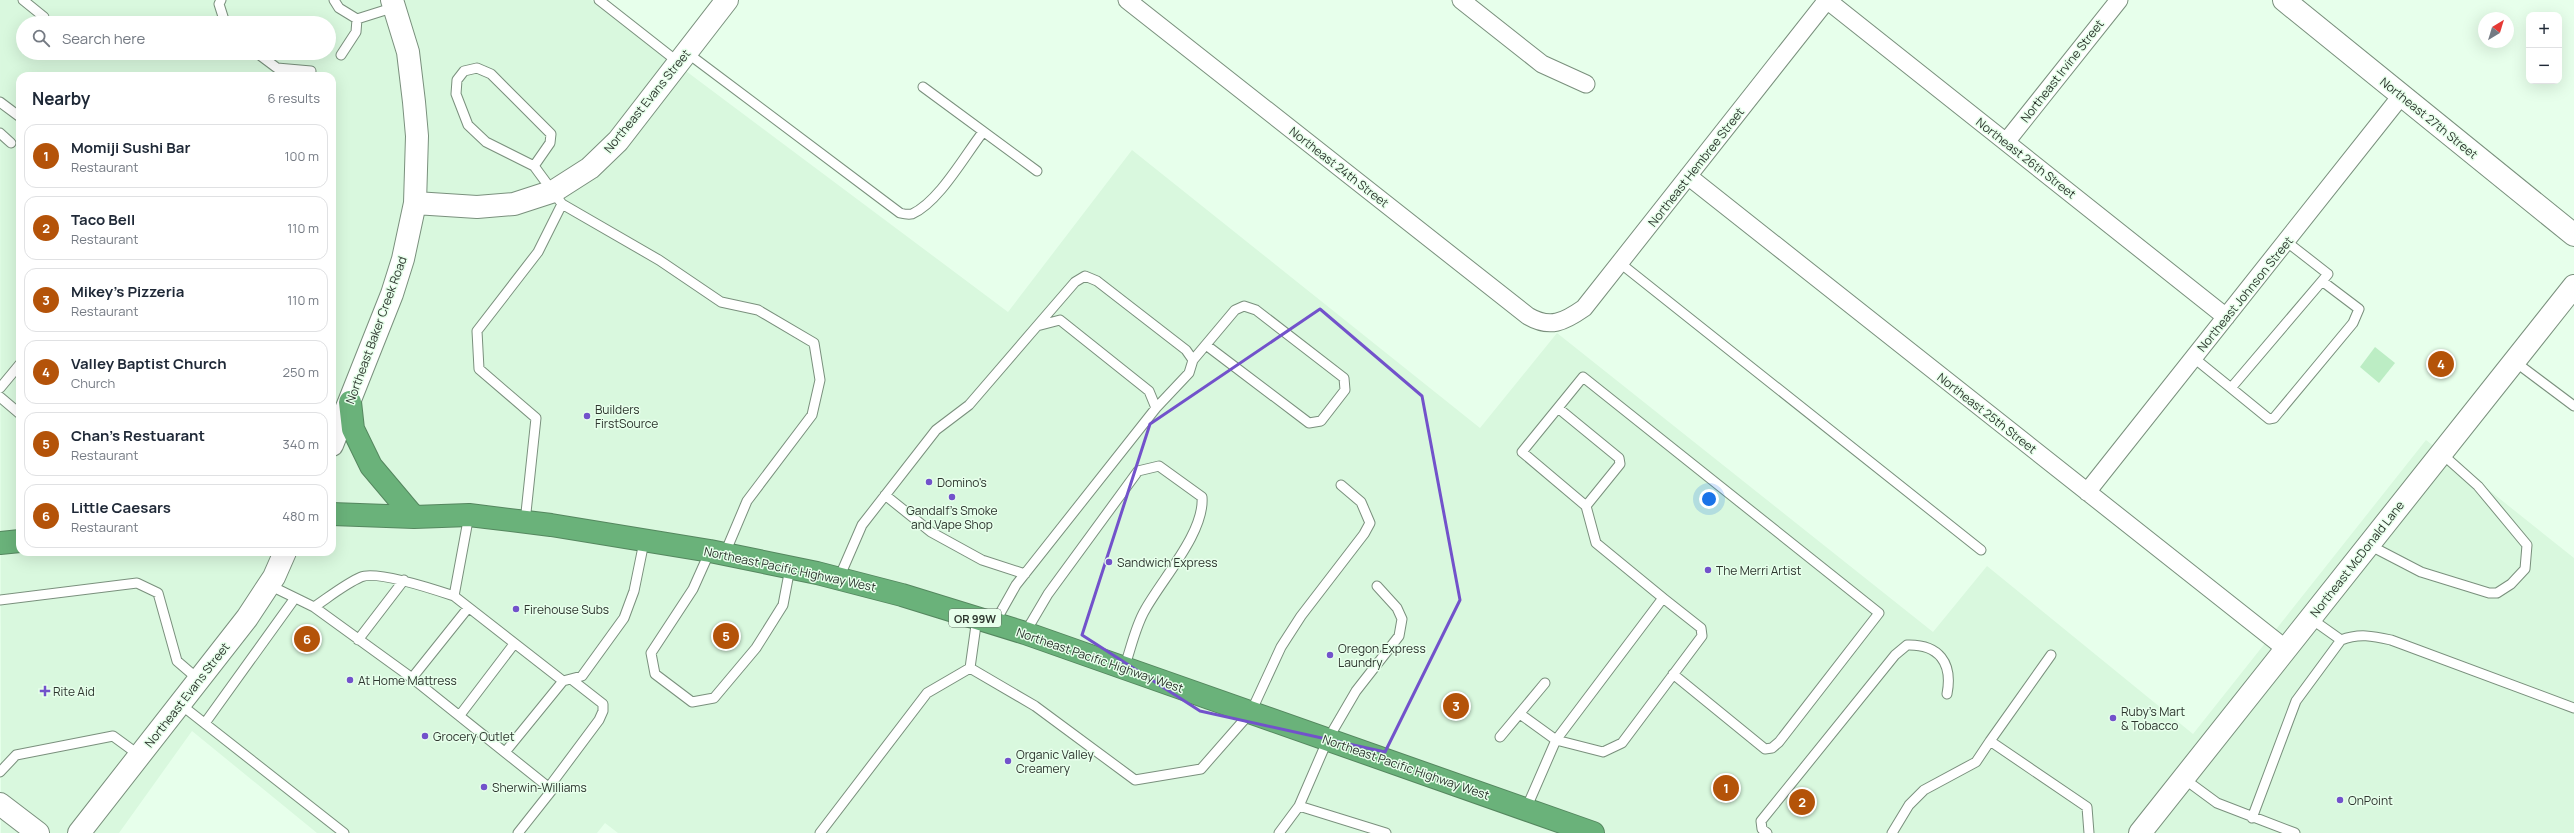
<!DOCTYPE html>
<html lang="en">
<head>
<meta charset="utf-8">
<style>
  :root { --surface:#fff; --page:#f2f2f3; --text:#1f2937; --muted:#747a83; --line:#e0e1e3; --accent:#b45309 }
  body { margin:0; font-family:Manrope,sans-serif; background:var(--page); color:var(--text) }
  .controls { position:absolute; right:12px; top:12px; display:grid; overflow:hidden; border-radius:8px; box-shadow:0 4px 16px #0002 }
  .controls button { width:36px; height:36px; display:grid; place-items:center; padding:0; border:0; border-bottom:1px solid var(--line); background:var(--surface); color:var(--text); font:20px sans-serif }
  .compass { position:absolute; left:2478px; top:12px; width:36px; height:36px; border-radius:50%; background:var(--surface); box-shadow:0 4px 16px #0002; rotate:38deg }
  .you { position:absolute; left:1709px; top:499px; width:14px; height:14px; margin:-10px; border:3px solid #fff; border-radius:50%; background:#1a73e8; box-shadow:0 0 0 6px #1a73e833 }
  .badge { display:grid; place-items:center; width:26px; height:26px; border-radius:50%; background:var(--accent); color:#fff; font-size:13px; font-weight:700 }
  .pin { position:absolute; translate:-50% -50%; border:2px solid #fff; box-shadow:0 1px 4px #0006 }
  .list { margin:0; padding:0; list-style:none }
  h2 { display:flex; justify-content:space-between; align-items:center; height:52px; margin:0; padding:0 16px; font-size:17px }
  h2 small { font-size:13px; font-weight:400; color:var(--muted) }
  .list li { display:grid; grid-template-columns:26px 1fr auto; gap:12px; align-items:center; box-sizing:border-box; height:64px; margin:0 8px 8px; padding:0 8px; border:1px solid var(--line); border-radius:12px }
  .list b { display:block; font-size:15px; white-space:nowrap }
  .list p { margin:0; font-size:13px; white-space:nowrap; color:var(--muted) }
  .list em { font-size:13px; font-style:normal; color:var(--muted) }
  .icon { flex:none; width:22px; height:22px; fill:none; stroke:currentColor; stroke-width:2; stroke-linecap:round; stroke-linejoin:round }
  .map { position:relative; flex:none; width:2574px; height:833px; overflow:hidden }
  .search { position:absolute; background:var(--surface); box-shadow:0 4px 16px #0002; left:16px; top:16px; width:320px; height:44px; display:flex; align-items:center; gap:10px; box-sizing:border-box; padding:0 14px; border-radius:22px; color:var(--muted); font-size:15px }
  .panel { position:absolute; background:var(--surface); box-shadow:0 4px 16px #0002; left:16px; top:72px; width:320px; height:484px; border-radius:12px }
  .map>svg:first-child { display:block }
  .built { fill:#d9f8de; fill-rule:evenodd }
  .green { fill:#bcedc4 }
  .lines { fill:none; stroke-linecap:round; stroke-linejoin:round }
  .lane-casing { stroke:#7a907d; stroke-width:11 }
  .street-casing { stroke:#7a907d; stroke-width:19 }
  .secondary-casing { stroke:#7a907d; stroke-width:24 }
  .highway-casing { stroke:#55875f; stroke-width:24 }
  .lane { stroke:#fff; stroke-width:9 }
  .street { stroke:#fff; stroke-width:17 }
  .secondary { stroke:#fff; stroke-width:22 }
  .highway { stroke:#6ab27a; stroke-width:22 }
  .marked { fill:none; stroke:#7252cb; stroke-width:3; stroke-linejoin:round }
  .poi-dot { fill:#7252cb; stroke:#e7ffeb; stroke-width:1.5 }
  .labels { text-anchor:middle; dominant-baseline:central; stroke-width:3; stroke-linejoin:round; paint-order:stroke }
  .shield { fill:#e7ffeb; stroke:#657267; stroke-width:1 }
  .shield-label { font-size:11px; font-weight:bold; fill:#2d362e }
  .street-label { font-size:12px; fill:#2d362e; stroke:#e7ffeb }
  .poi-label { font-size:12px; fill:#2d362e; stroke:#e7ffeb; text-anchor:start }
</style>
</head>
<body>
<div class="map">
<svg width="2574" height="833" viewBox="0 0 2574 833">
  <rect width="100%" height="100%" fill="#e7ffeb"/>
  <path class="built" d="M 0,0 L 591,0 L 1008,312 L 1132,150 L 1480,428 L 1557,333 L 1933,632 L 1987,566 L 2193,734 L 2426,440 L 2574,558 L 2574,833 L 618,833 L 605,823 L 597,833 L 317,833 L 192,731 L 119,833 L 1,833 ZM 23,23 L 329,23 L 329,53 L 23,53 ZM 20,76 L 332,76 L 332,552 L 20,552 Z"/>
  <path class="green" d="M 2375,347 L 2395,363 L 2379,383 L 2360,367 Z"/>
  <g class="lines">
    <g class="lane-casing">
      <path id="lane" d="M 23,0 L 44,17
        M 221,0 L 219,4 L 225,23
        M 334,0 L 339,8 L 357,19 L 395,7
        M 599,0 L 678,62
        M 686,52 L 900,213 C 904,214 908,215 912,214 C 939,202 965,155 983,132
        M 257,53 L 277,68 L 311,71
        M 341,55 L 356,32 L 357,19
        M 923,87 L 1037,171
        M 0,102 L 20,117
        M 0,133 L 11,143
        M 534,166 L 550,143 L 551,134 L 491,74 L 477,68 L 464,71 L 457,80 L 456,94 L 468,125 L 486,142 L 534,166 L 562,204 L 659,260 L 721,302 L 758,310 L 814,343 L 820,380 L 812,415 L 747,501 L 725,553
        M 1620,263 L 1981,550
        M 1037,326 L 1075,282 L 1085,276 L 1097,281 L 1186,350 L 1193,360 L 1189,373 L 1156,408
        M 2194,358 L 2231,388 L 2328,274 L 2287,242
        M 1193,360 L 1235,310 L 1244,306 L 1256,310 L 1344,378 L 1345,390 L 1321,421 L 1309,423 L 1206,345
        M 2514,361 L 2574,406
        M 0,388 L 20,364
        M 2231,388 L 2269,419 L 2274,418 L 2353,323 L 2359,309 L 2322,281
        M 0,397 L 20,414
        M 1558,408 L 1619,458 L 1620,464 L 1586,506
        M 885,495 L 931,532 L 982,560 L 1025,574
        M 525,522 L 536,418 L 479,369 L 477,331 L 538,252 L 562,204
        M 2369,545 L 2421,572 L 2489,593 L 2497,593 L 2511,584 L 2525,569 L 2527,545 L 2478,486 L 2441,453
        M 710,551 L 693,589 L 651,653 L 655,674 L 692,702 L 714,698 L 756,648 L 783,605 L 790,568
        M 839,578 L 862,525 L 936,430 L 969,405 L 1037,326 L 1060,320 L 1149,391 L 1156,408 L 1016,585 L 994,624
        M 269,585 L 314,607 C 329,597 345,584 361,577 C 377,570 436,590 454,596 L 563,681 L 582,676 L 624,618 L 634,591 L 644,542
        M 454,596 L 469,515
        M 0,600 L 137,583 L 158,593 L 177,661 L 199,680
        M 314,607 L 412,678 L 552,790 L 518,833
        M 977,618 L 970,668 L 1035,706 L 1135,780 L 1201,769 L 1251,712 L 1281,647 L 1301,616 L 1364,534 L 1370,523 L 1361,502 L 1341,485
        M 2310,618 L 2341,640 C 2359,633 2373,636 2391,640 L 2574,708
        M 1025,633 L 1048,594 L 1138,471 L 1159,466 L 1202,497 C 1205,532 1162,579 1145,610 C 1135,627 1131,649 1124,668
        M 358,640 L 404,580
        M 2051,655 L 1990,741 L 2087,807 L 2089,833
        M 412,678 L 468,608
        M 180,704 L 344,833
        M 1520,714 L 1556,740 L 1603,752 L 1622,743 L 1702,636 L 1701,628 L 1663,598
        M 460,715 L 514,644
        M 205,723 L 295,598
        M 1500,737 L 1545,683
        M 506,751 L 563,681
        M 0,772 L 16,755 L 113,736 L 139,755
        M 2183,778 L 2217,803 L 2295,833
        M 549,787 L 599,720 L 603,711 L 603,704 L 571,679
        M 1299,806 L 1386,833
        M 1526,809 L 1556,740 L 1663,598 L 1596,543 L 1586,506 L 1522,452 L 1583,377 L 1879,613 L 1779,742 L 1772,748 L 1765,749 L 1673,674
        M 2252,818 L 2296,701 L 2341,640
        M 820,833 L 927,693 L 970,668
        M 1279,833 L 1299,806 L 1328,739 L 1356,691 L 1399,636 L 1402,619 L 1397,608 L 1377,586
        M 1767,833 L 1762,829 L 1761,821 L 1895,655 L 1907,645 C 1939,644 1953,663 1947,694
        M 1892,833 L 1909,805 L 1924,790 L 1976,762 L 1990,741"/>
    </g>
    <g class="street-casing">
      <path id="street" d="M 1127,0 L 1528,316 C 1550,329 1564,322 1584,308 L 1827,0
        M 1461,0 L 1542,64 L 1586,84
        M 1827,0 L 2226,317
        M 2006,142 L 2119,0
        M 1688,176 L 2286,649
        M 2087,492 L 2401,96"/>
    </g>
    <g class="secondary-casing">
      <path id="secondary" d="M 2284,0 L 2574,235
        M 415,203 L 477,207 L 514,204 L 554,191 L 590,168 L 618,141 L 727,0
        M 332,445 L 392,294 L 403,259 L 415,203 L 417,136 L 414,102 L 408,52 L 392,0
        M 0,804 L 38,833
        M 79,833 L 247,618 L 274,577 L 285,552
        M 2140,833 L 2574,286"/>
    </g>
    <g class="highway-casing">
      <path id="highway" d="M 350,402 L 353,429 L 371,466 L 414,517
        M 332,514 L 414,517 L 469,515 L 551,525 L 710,551 L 817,573 L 902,595 L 1025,633 L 1593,833
        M 0,543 L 20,541"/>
    </g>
    <use href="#lane" class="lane"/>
    <use href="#street" class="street"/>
    <use href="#secondary" class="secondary"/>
    <use href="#highway" class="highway"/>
  </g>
  <path class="marked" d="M 1320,309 L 1422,396 L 1460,600 L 1385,752 L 1200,711 L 1082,635 L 1150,424 Z"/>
  <g class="poi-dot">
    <circle cx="587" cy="416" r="4"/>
    <circle cx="929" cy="482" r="4"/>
    <circle cx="952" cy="497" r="4"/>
    <circle cx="1109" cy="562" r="4"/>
    <circle cx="1708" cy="570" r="4"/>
    <circle cx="516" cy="609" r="4"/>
    <circle cx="1330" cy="655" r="4"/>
    <circle cx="350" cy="680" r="4"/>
    <path d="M43 685h4v4h4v4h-4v4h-4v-4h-4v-4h4z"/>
    <circle cx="2113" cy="718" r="4"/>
    <circle cx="425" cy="736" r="4"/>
    <circle cx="1008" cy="761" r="4"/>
    <circle cx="484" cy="787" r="4"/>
    <circle cx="2340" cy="800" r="4"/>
  </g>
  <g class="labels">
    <rect class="shield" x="949" y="609" width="52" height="18" rx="3"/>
    <g class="shield-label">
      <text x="975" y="618">OR 99W</text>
    </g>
    <g class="street-label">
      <text transform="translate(2062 71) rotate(-52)">Northeast Irvine Street</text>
      <text transform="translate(647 101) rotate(-51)">Northeast Evans Street</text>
      <text transform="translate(2429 118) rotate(39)">Northeast 27th Street</text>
      <text transform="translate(2026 158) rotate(38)">Northeast 26th Street</text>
      <text transform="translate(1339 167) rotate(38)">Northeast 24th Street</text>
      <text transform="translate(1696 167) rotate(-52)">Northeast Hembree Street</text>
      <text transform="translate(2245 294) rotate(-51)">Northeast Johnson Street</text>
      <text transform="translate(376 330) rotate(-70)">Northeast Baker Creek Road</text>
      <text transform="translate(1987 413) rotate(38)">Northeast 25th Street</text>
      <text transform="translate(2357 559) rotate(-52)">Northeast McDonald Lane</text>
      <text transform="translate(790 569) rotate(12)">Northeast Pacific Highway West</text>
      <text transform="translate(1100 660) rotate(19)">Northeast Pacific Highway West</text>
      <text transform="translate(187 695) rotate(-52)">Northeast Evans Street</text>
      <text transform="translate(1406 767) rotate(19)">Northeast Pacific Highway West</text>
    </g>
    <g class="poi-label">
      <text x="595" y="409">Builders<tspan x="595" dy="14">FirstSource</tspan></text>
      <text x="937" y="482">Domino's</text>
      <text x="952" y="510" text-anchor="middle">Gandalf's Smoke<tspan x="952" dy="14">and Vape Shop</tspan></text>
      <text x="1117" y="562">Sandwich Express</text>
      <text x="1716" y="570">The Merri Artist</text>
      <text x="524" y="609">Firehouse Subs</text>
      <text x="1338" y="648">Oregon Express<tspan x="1338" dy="14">Laundry</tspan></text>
      <text x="358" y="680">At Home Mattress</text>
      <text x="53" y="691">Rite Aid</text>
      <text x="2121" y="711">Ruby's Mart<tspan x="2121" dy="14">&amp; Tobacco</tspan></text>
      <text x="433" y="736">Grocery Outlet</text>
      <text x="1016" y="754">Organic Valley<tspan x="1016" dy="14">Creamery</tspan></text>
      <text x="492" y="787">Sherwin-Williams</text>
      <text x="2348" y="800">OnPoint</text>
    </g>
  </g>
</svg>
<div class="controls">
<button>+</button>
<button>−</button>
</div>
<svg class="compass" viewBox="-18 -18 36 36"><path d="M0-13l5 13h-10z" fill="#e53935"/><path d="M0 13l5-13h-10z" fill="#747a83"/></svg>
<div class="you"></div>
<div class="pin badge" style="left:1726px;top:788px">1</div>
<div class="pin badge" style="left:1802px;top:802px">2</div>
<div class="pin badge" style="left:1456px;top:706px">3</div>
<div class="pin badge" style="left:2441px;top:364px">4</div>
<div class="pin badge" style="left:726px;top:636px">5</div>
<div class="pin badge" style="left:307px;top:639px">6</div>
<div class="search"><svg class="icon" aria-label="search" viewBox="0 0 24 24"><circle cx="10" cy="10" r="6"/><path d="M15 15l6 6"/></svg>Search here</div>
<section class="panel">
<h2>Nearby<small>6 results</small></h2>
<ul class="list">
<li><span class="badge">1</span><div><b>Momiji Sushi Bar</b><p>Restaurant</p></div><em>100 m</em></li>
<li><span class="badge">2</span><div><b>Taco Bell</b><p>Restaurant</p></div><em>110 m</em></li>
<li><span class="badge">3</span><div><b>Mikey's Pizzeria</b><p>Restaurant</p></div><em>110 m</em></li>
<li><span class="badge">4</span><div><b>Valley Baptist Church</b><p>Church</p></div><em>250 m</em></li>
<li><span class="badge">5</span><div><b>Chan's Restuarant</b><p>Restaurant</p></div><em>340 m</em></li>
<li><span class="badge">6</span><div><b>Little Caesars</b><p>Restaurant</p></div><em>480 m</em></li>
</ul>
</section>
</div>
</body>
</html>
